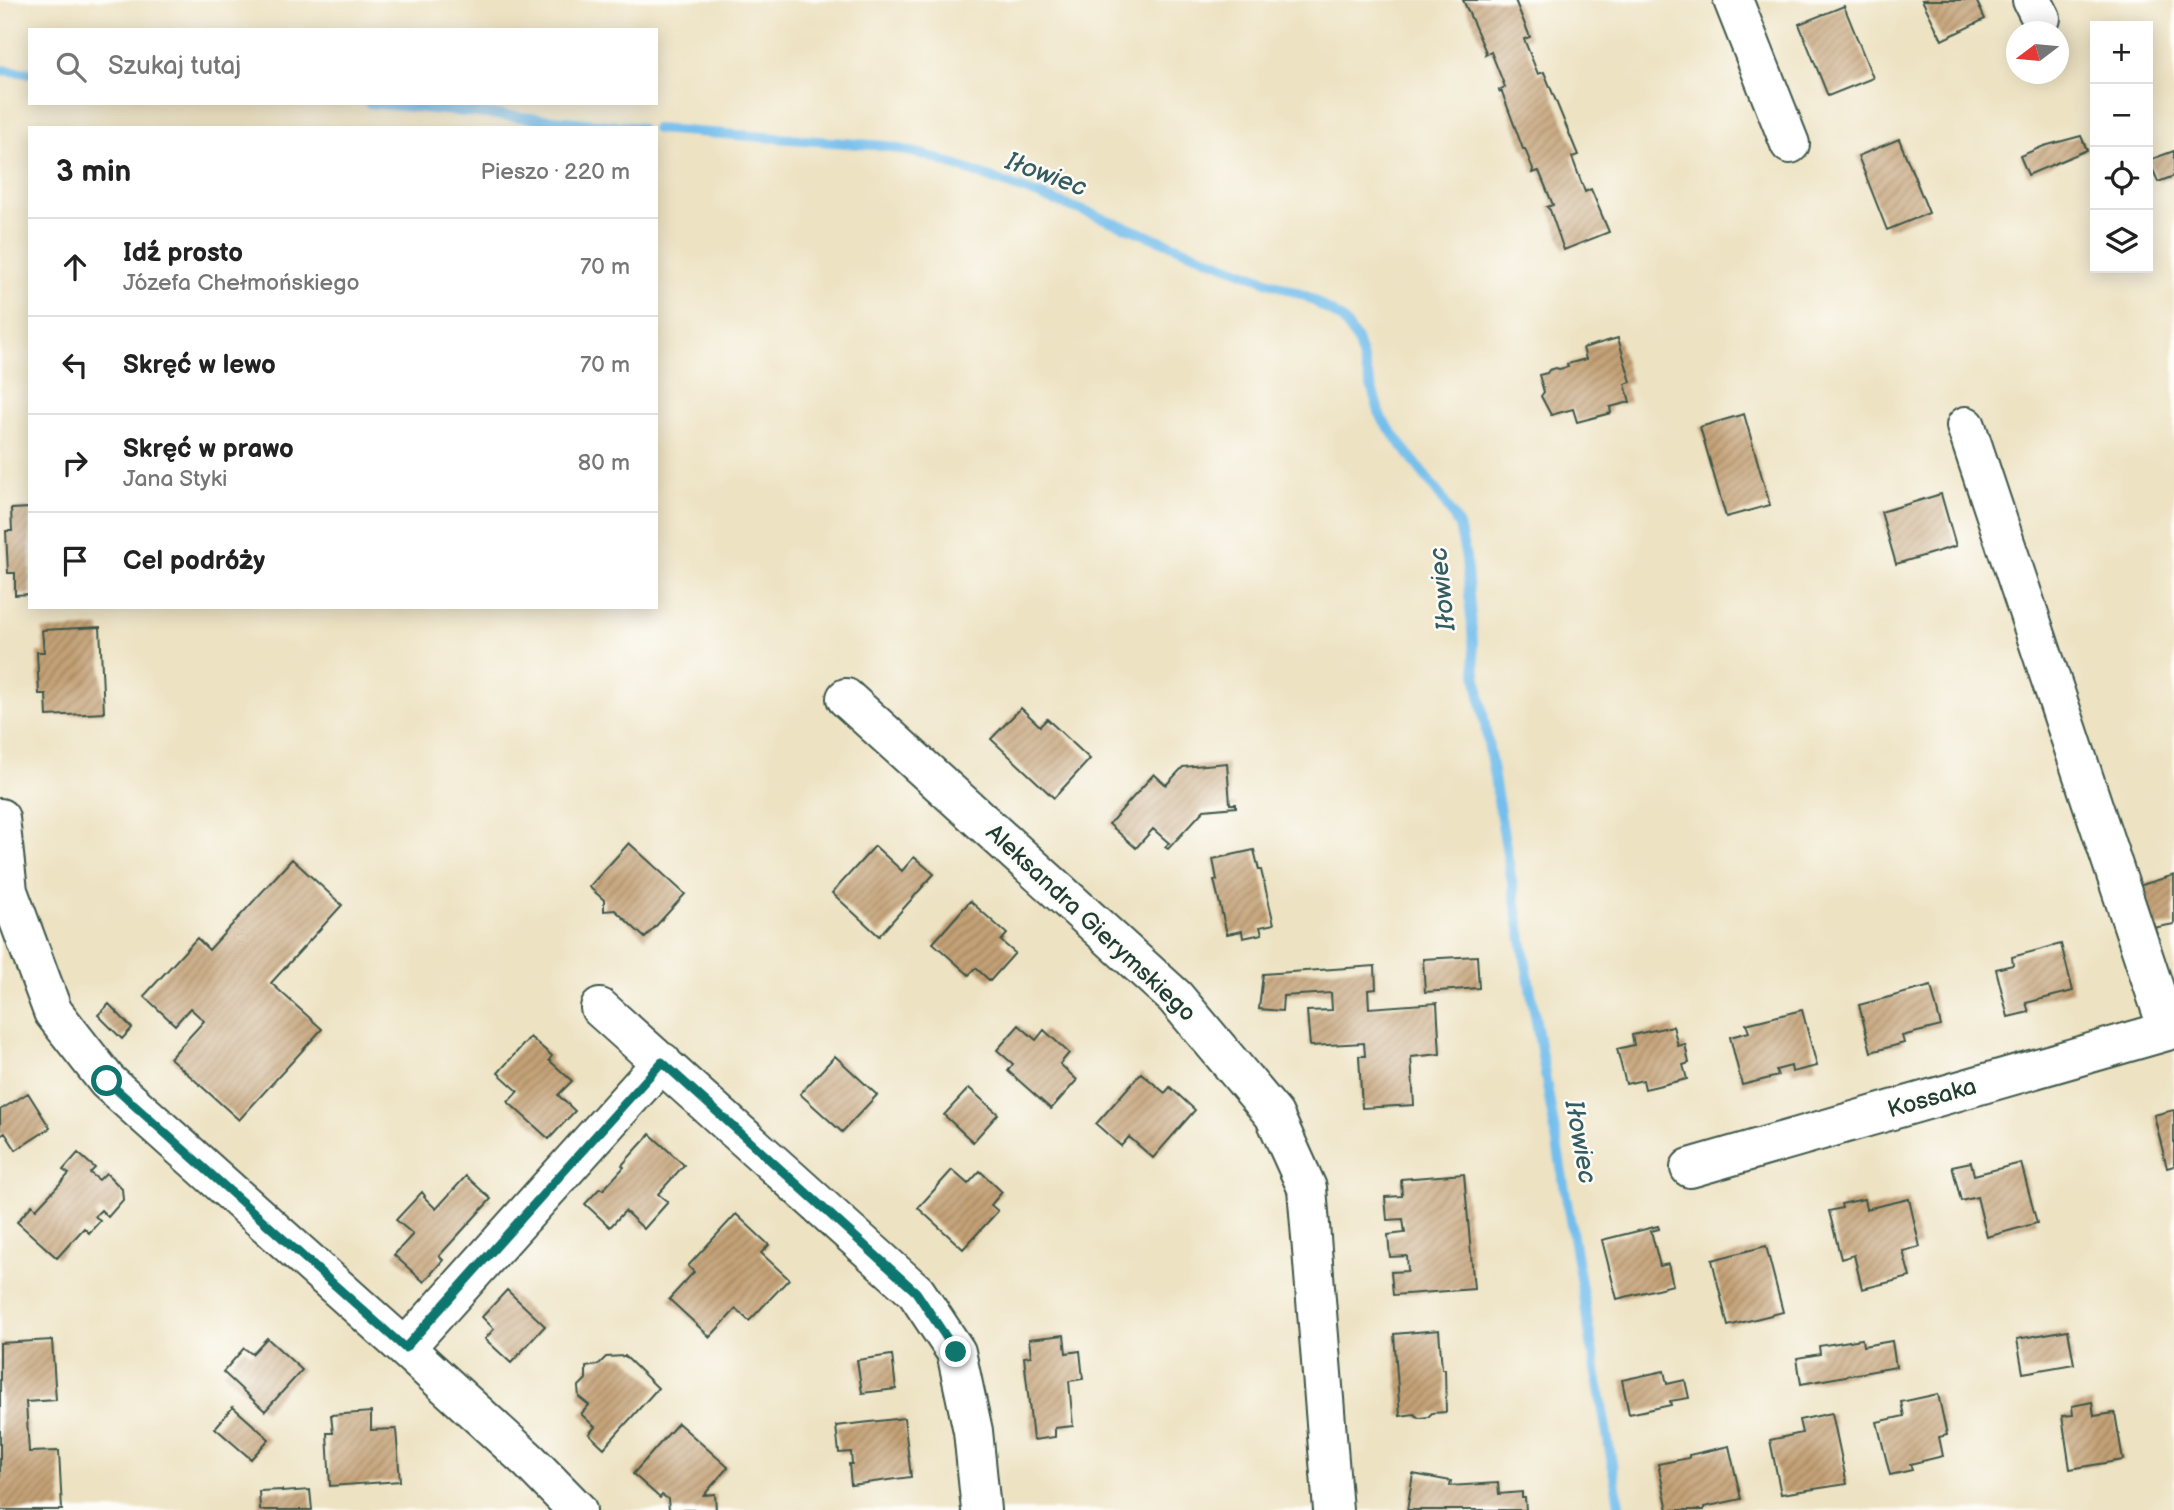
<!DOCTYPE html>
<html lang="pl">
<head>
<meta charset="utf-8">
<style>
  :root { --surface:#fff; --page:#f2f2f2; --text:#222; --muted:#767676; --line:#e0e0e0 }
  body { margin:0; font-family:"Balsamiq Sans",sans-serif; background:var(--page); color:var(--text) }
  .controls { position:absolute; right:21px; top:21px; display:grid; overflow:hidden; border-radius:0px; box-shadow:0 4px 18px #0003 }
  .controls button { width:63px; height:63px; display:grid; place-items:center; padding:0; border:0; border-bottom:2px solid var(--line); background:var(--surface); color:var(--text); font:35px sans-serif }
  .compass { position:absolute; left:2006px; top:21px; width:63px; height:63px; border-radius:50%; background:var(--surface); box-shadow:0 4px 18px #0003; rotate:254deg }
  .stop { position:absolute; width:21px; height:21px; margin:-16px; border:5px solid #0f766e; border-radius:50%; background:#fff }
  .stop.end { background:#0f766e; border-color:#fff; box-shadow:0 2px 7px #0008 }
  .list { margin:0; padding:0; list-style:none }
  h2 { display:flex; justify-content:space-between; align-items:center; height:91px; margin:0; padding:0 28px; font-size:30px }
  h2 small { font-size:23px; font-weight:400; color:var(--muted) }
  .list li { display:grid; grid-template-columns:46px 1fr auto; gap:21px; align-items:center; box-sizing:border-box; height:98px; padding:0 28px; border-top:2px solid var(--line) }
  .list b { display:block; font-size:26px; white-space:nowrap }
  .list p { margin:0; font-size:23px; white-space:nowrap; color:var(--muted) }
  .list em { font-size:23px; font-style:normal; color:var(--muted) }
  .icon { flex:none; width:38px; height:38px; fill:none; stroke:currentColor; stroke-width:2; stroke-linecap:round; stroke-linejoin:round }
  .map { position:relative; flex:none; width:2174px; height:1510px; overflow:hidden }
  .search { position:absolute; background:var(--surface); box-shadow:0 4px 18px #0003; left:28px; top:28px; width:630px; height:77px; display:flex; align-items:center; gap:18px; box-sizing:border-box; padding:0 24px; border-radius:0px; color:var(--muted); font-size:26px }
  .panel { position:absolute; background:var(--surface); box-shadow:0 4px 18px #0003; left:28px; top:126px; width:630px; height:483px; border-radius:0px }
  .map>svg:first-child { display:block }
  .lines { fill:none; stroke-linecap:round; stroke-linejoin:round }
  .stream { stroke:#73beec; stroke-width:10 }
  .building { fill:url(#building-hatch) }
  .minor-casing { stroke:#3e5649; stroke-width:42 }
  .minor { stroke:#fff; stroke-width:38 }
  .route { stroke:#0f766e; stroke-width:9 }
  .labels { text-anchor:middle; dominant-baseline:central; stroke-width:5; stroke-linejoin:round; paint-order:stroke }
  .street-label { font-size:24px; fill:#1f3d34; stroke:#fdfcf7 }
  .water-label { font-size:26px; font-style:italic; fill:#345d62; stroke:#fdfcf7 }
</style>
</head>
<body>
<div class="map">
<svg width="2174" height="1510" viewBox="0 0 2174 1510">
  <defs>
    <pattern id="building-hatch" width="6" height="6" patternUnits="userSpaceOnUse" patternTransform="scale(1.75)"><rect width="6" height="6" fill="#c4a176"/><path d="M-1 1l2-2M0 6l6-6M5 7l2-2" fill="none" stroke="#9f8462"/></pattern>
  </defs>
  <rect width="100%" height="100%" fill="#fdfcf7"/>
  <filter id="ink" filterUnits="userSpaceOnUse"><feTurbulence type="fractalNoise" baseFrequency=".0143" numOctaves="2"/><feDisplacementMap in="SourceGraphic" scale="14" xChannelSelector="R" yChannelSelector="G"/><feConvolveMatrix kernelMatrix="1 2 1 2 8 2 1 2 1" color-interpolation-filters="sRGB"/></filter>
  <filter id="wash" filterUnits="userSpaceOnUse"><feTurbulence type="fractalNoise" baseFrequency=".00686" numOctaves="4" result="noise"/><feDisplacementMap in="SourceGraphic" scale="28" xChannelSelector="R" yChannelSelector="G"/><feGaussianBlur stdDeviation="1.57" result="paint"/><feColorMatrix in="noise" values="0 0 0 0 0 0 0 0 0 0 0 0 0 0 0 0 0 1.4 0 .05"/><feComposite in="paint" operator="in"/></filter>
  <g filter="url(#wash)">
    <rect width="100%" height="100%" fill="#ede2c2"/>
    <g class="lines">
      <path class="stream" d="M 0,70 L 30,73
        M 369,103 L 640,128
        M 656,129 L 886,146 L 929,156 L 1089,213 L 1308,297 L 1342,319 L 1357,340 L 1381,418 L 1442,498 L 1459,526 L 1466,558 L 1475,667 L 1620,1510"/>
    </g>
    <g id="blocks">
      <path class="building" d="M 1463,0 L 1515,0 L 1530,37 L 1524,39 L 1538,74 L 1544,72 L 1578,155 L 1572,157 L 1585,192 L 1591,189 L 1609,232 L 1564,250 L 1550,210 L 1547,207 L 1553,205 L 1539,171 L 1532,173 L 1533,169 L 1525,149 L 1523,149 L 1502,92 L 1500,92 L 1499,90 L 1505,87 L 1491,52 L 1485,55 L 1486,52 Z
        M 1922,0 L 1976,0 L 1985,19 L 1942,40 Z
        M 1844,6 L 1873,78 L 1828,96 L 1799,24 Z
        M 2081,136 L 2087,150 L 2028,175 L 2020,156 L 2044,146 Z
        M 1899,139 L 1929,213 L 1887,230 L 1858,156 Z
        M 2174,151 L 2174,176 L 2158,182 L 2149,160 Z
        M 1618,338 L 1631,382 L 1625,384 L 1630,402 L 1610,407 L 1611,413 L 1577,422 L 1573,409 L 1551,415 L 1541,396 L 1544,392 L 1539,375 L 1547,373 L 1549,370 L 1556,368 L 1559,369 L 1568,367 L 1567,364 L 1586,359 L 1583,348 Z
        M 1744,414 L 1770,505 L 1726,517 L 1700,427 Z
        M 1941,494 L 1956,546 L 1896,564 L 1881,512 Z
        M 30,508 L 30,594 L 15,595 L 15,573 L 8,573 L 6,531 L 12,531 L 11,509 Z
        M 100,627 L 104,713 L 47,716 L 46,694 L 39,694 L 37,652 L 44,652 L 42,630 Z
        M 1021,708 L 1040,726 L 1047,719 L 1090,759 L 1054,798 L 991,739 Z
        M 1227,763 L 1230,804 L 1236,804 L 1236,807 L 1204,810 L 1168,849 L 1165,847 L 1169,843 L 1153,829 L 1136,848 L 1109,824 L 1154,774 L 1166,785 L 1183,767 Z
        M 629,843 L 685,894 L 645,938 L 615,910 L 604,911 L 604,900 L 589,887 Z
        M 875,846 L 902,871 L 914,857 L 934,874 L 879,936 L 832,893 Z
        M 1254,850 L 1259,870 L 1261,870 L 1274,924 L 1260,927 L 1262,934 L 1243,938 L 1242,931 L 1227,934 L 1214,880 L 1217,880 L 1213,859 Z
        M 292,859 L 342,905 L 271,983 L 322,1029 L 239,1120 L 170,1058 L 204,1021 L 190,1008 L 175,1025 L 144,996 L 197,938 L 209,950 Z
        M 2174,875 L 2174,924 L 2143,930 L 2132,888 Z
        M 970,901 L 1007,934 L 1001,941 L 1015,953 L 990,981 L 976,968 L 969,975 L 933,943 Z
        M 2061,944 L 2073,991 L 2026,1003 L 2029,1012 L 2008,1017 L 1996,969 L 2013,965 L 2012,957 Z
        M 1477,956 L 1479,988 L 1425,992 L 1423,959 Z
        M 1375,966 L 1376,989 L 1368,990 L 1369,1008 L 1437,1003 L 1440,1054 L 1411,1057 L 1414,1105 L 1362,1108 L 1359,1056 L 1365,1056 L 1364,1043 L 1310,1046 L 1307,1011 L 1332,1010 L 1331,993 L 1283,996 L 1282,1011 L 1259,1009 L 1263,974 Z
        M 1931,986 L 1941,1026 L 1902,1036 L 1904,1043 L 1871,1052 L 1859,1005 Z
        M 109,1004 L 132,1028 L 122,1039 L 98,1015 Z
        M 1802,1010 L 1817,1066 L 1792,1072 L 1791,1066 L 1776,1070 L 1778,1076 L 1742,1085 L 1730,1037 L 1749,1032 L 1746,1024 Z
        M 1019,1025 L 1036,1040 L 1044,1030 L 1069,1053 L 1060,1064 L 1077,1080 L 1051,1109 L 1008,1071 L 1013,1064 L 997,1050 Z
        M 1673,1026 L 1678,1046 L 1685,1044 L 1689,1063 L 1683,1065 L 1687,1079 L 1645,1089 L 1643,1080 L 1626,1084 L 1617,1049 L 1634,1045 L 1632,1035 Z
        M 530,1037 L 552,1056 L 549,1060 L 572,1081 L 558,1095 L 575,1111 L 549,1139 L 508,1102 L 518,1091 L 498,1073 Z
        M 835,1056 L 877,1095 L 842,1132 L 800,1094 Z
        M 1141,1073 L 1165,1093 L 1170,1087 L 1195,1110 L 1153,1158 L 1129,1137 L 1121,1146 L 1096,1124 Z
        M 969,1088 L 998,1114 L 973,1142 L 944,1115 Z
        M 28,1093 L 50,1128 L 16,1150 L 5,1133 L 0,1136 L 0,1110 Z
        M 2174,1110 L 2174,1166 L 2167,1168 L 2154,1115 Z
        M 650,1134 L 684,1165 L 658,1194 L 668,1202 L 644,1229 L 625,1211 L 610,1227 L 585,1204 L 600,1188 L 603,1190 L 624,1167 L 622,1165 Z
        M 78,1153 L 95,1168 L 90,1173 L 99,1180 L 106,1173 L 122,1189 L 123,1200 L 108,1217 L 101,1210 L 95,1216 L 100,1221 L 89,1233 L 84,1228 L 57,1258 L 17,1222 L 32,1205 L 36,1209 L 69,1174 L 63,1170 Z
        M 1971,1162 L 1974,1175 L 2021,1163 L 2037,1223 L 1987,1237 L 1977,1197 L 1961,1201 L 1952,1166 Z
        M 952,1170 L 968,1184 L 980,1171 L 1002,1192 L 991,1205 L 998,1211 L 963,1249 L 918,1208 Z
        M 1464,1174 L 1474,1289 L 1393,1295 L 1391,1272 L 1408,1271 L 1407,1256 L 1390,1257 L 1388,1235 L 1405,1233 L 1403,1219 L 1387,1220 L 1385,1197 L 1402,1196 L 1401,1179 Z
        M 466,1176 L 491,1199 L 439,1256 L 443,1260 L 424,1282 L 394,1255 L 413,1234 L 396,1220 L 422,1192 L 425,1196 L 424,1197 L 436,1209 Z
        M 1864,1199 L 1866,1209 L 1909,1199 L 1920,1247 L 1903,1251 L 1910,1277 L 1862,1289 L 1854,1255 L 1841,1259 L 1829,1211 L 1842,1208 L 1841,1204 Z
        M 736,1214 L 769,1245 L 761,1253 L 789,1279 L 749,1321 L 736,1309 L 710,1337 L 669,1299 L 694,1272 L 688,1266 Z
        M 1658,1226 L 1659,1229 L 1651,1231 L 1660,1266 L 1668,1264 L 1673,1285 L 1617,1299 L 1602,1240 Z
        M 1766,1246 L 1783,1312 L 1728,1326 L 1712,1260 Z
        M 507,1290 L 545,1326 L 511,1363 L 485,1339 L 494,1329 L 482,1317 Z
        M 1439,1330 L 1442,1369 L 1445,1369 L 1446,1412 L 1432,1413 L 1428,1417 L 1419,1418 L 1414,1414 L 1400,1416 L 1394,1334 Z
        M 2068,1330 L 2074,1364 L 2023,1373 L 2017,1339 Z
        M 1064,1335 L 1066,1353 L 1080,1351 L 1083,1379 L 1069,1381 L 1073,1426 L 1055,1428 L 1055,1437 L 1033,1440 L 1024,1357 L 1031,1356 L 1029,1339 Z
        M 267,1338 L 302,1370 L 265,1411 L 223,1372 L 244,1348 L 252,1354 Z
        M 1862,1339 L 1863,1346 L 1892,1341 L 1896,1367 L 1801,1384 L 1797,1358 L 1820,1354 L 1819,1346 Z
        M 52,1340 L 56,1400 L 26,1402 L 29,1452 L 59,1451 L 62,1510 L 0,1510 L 0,1343 Z
        M 892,1355 L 896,1389 L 862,1393 L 857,1360 Z
        M 625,1356 L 658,1388 L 604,1448 L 589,1434 L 595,1427 L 581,1414 L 589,1405 L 579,1397 L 578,1387 L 586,1379 L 586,1367 L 598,1365 L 606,1357 Z
        M 1664,1371 L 1667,1384 L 1685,1380 L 1689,1398 L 1670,1401 L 1671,1405 L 1629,1414 L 1622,1380 Z
        M 1938,1394 L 1947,1435 L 1939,1437 L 1943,1456 L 1910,1464 L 1912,1470 L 1890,1475 L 1877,1422 L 1904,1416 L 1901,1402 Z
        M 2092,1402 L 2094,1416 L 2115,1413 L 2123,1460 L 2070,1469 L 2062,1416 L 2073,1415 L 2072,1406 Z
        M 233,1407 L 269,1439 L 251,1459 L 215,1428 Z
        M 371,1412 L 371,1430 L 396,1429 L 400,1481 L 330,1486 L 327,1433 L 333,1433 L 331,1415 Z
        M 1832,1413 L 1847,1484 L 1781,1494 L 1770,1440 L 1802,1433 L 1799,1420 Z
        M 904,1418 L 911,1477 L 851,1485 L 849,1464 L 852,1464 L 851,1452 L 839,1453 L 836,1426 Z
        M 678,1423 L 728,1467 L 704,1495 L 715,1494 L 716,1510 L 669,1510 L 668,1499 L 662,1495 L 660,1498 L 633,1474 Z
        M 1729,1446 L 1741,1499 L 1704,1507 L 1704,1510 L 1668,1510 L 1658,1464 L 1689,1458 L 1689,1455 Z
        M 1413,1474 L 1451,1481 L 1450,1486 L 1498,1483 L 1499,1494 L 1522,1492 L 1522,1498 L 1525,1498 L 1526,1510 L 1407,1510 Z
        M 282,1490 L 282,1492 L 310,1490 L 312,1510 L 260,1510 L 259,1491 Z"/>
    </g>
  </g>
  <g filter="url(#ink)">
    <use href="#blocks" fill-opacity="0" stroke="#3e5649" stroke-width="2"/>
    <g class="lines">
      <g class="minor-casing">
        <path id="minor" d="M 1733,0 L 1790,144
          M 2032,0 L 2041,18
          M 1966,426 L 2168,1030
          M 846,698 L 1175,997 L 1274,1115 L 1307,1188 L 1333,1510
          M 0,818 L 8,891 L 53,1012 L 107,1081 L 405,1348 L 529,1461 L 577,1510
          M 600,1008 L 916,1292 L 956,1352 L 973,1431 L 981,1510
          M 1690,1168 L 2174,1029
          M 405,1348 L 662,1062"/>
      </g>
      <use href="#minor" class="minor"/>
    </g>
  </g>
  <g class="lines" filter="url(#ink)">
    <path class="route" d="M 107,1081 L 405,1348 L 662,1062 L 916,1292 L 956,1352"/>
  </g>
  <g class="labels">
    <g class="street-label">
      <text transform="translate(1091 923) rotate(43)">Aleksandra Gierymskiego</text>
      <text transform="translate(1932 1098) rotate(-16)">Kossaka</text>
    </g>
    <g class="water-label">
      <text transform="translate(1046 175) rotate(20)">Iłowiec</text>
      <text transform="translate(1443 589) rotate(-96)">Iłowiec</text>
      <text transform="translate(1580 1142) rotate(80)">Iłowiec</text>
    </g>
  </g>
</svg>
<div class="controls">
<button>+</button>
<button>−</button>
<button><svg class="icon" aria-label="locate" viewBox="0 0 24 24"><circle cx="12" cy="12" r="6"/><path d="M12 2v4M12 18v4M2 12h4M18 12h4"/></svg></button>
<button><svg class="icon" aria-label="layers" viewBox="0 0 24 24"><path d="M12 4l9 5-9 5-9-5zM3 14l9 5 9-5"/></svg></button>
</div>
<svg class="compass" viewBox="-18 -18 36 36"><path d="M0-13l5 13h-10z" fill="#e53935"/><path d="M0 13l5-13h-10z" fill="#767676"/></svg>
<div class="stop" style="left:107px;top:1081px"></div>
<div class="stop end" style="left:956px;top:1352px"></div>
<div class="search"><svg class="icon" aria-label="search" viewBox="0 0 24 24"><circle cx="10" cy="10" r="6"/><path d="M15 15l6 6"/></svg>Szukaj tutaj</div>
<section class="panel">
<h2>3 min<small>Pieszo · 220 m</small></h2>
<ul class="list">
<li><svg class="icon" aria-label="ahead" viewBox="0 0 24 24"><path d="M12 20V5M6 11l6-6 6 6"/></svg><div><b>Idź prosto</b><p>Józefa Chełmońskiego</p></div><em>70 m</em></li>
<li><svg class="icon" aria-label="left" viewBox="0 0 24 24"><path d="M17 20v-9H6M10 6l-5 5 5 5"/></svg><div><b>Skręć w lewo</b></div><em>70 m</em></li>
<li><svg class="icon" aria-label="right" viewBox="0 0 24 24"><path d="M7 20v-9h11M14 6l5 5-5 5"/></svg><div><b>Skręć w prawo</b><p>Jana Styki</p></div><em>80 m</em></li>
<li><svg class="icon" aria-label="arrive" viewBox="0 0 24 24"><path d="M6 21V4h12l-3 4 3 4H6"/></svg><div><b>Cel podróży</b></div></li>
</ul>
</section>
</div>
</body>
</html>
